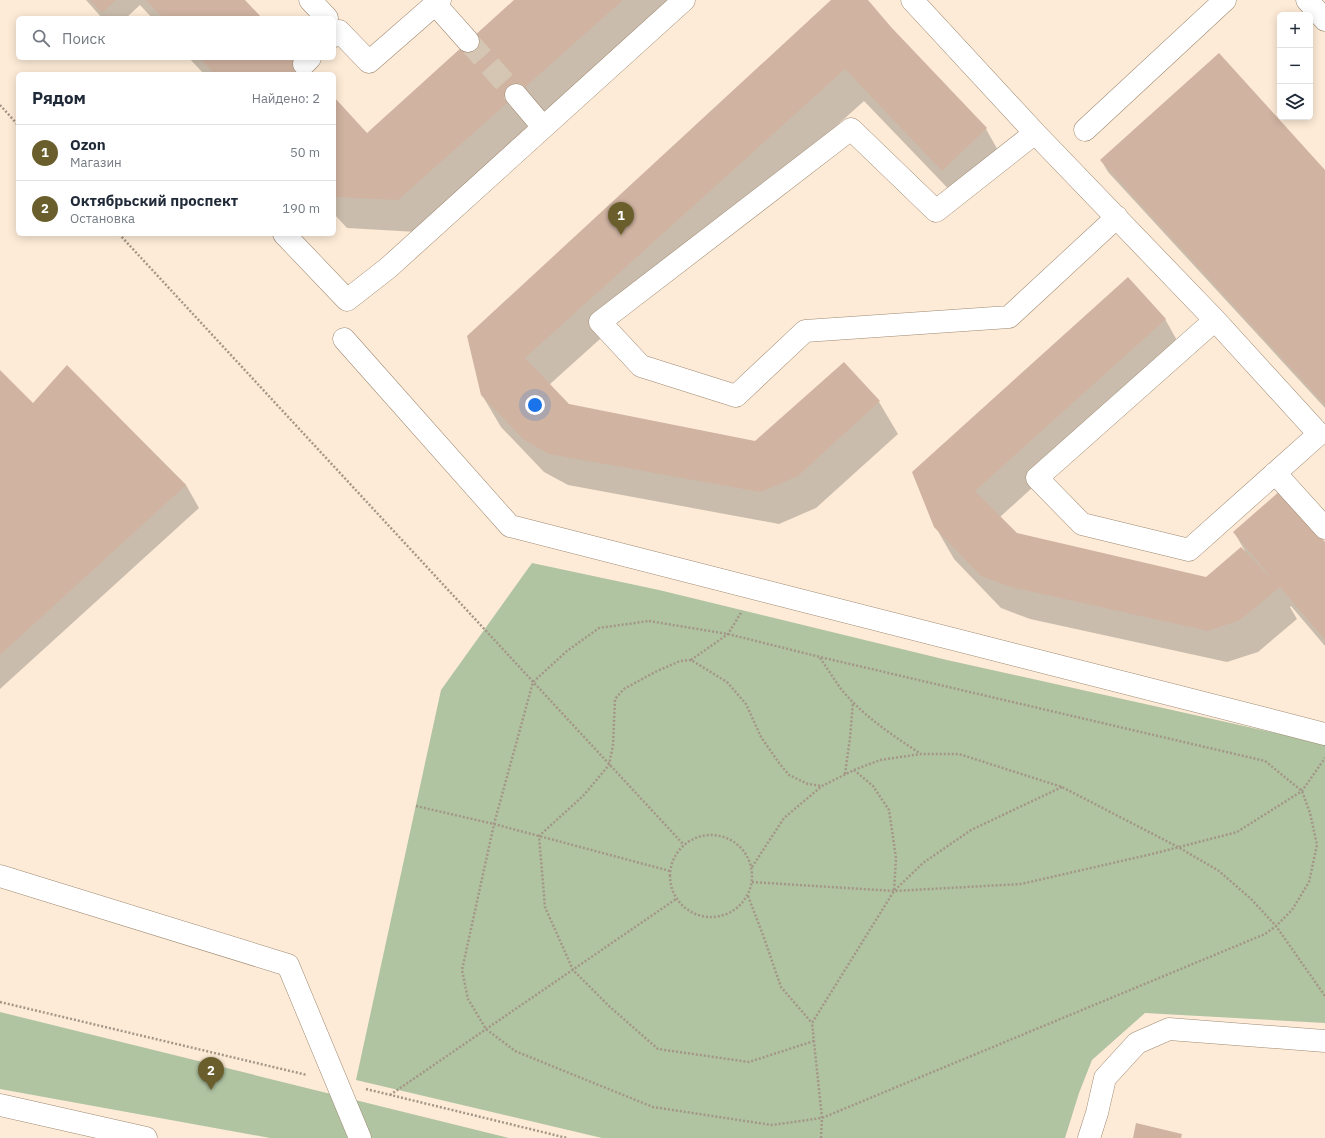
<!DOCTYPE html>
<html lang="ru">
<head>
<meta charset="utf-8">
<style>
  :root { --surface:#fff; --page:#f2f2f3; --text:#1f2937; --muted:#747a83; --line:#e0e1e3; --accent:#6a5f2c }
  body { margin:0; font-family:"IBM Plex Sans",sans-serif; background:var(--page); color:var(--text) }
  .controls { position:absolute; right:12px; top:12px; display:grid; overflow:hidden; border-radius:6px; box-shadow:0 2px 10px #0003 }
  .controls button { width:36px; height:36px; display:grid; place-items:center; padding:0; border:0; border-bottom:1px solid var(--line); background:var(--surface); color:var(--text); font:20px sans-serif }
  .you { position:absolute; left:535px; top:405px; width:14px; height:14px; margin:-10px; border:3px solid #fff; border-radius:50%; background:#1a73e8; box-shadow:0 0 0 6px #1a73e833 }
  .badge { display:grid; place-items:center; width:26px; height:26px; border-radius:50%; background:var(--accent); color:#fff; font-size:13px; font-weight:700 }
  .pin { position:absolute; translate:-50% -33px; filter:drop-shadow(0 1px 2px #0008) }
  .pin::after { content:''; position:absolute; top:21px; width:14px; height:12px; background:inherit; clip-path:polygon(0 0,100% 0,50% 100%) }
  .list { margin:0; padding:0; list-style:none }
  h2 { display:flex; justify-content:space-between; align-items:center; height:52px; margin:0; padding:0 16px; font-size:17px }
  h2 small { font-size:13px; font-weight:400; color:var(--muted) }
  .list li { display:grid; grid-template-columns:26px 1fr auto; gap:12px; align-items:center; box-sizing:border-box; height:56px; padding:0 16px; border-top:1px solid var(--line) }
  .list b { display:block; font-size:15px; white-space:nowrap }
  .list p { margin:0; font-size:13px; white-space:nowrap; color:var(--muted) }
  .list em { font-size:13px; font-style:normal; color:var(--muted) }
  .icon { flex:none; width:22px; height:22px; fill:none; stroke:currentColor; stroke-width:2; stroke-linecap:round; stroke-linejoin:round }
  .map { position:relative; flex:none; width:1325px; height:1138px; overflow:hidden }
  .search { position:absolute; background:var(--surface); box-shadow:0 2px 10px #0003; left:16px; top:16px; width:320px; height:44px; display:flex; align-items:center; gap:10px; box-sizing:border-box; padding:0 14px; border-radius:6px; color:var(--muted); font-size:15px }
  .panel { position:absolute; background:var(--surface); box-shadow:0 2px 10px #0003; left:16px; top:72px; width:320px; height:164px; border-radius:6px }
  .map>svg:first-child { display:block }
  .green { fill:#b0c4a2 }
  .shadow { fill:#0003 }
  .building { fill:#d0b3a1 }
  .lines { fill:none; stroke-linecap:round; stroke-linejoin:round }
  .minor-tunnel { stroke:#d5c5b3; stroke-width:22; stroke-dasharray:22 11; stroke-linecap:butt }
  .minor-casing { stroke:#9e8972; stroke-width:23 }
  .major-casing { stroke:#9e8972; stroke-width:23 }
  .path { stroke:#a49687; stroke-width:2.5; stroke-dasharray:2 2; stroke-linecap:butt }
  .minor { stroke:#fff; stroke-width:22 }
  .major { stroke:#fff; stroke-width:22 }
</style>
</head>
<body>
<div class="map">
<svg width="1325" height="1138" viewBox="0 0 1325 1138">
  <rect width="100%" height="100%" fill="#fdebd7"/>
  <path class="green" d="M 532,563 L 659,590 L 947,660 L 1325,744 L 1325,1023 L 1145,1013 L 1092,1060 L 1079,1093 L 1065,1138 L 602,1138 L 356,1080 L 441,690 Z
    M 0,1012 L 509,1138 L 270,1138 L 0,1089 Z"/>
  <path class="shadow" d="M 86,0 L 244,0 L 260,18 L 152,18 L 140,5 L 126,18 L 102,18 Z
    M 515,0 L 675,0 L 417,232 L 347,228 L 334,214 L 334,99 L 367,134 Z
    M 832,0 L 867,0 L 890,28 L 986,129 L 1004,161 L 961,202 L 864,101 L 549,385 L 569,405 L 756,442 L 879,402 L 898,434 L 816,508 L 779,524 L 568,485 L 544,472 L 501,427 L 482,395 Z
    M 189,58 L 297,58 L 312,74 L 204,74 Z
    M 1101,160 L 1325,171 L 1325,408 L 1108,172 Z
    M 1165,319 L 1183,351 L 1000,517 L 1017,534 L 1206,578 L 1245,551 L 1234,532 L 1325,543 L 1325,646 L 1291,606 L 1290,607 L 1297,619 L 1258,652 L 1227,662 L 1030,619 L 1001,608 L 954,559 L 935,526 Z
    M 67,367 L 186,485 L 199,508 L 0,689 L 0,371 L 33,405 Z"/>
  <path class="building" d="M 90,0 L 116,0 L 102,13 Z
    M 146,0 L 245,0 L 262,18 L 163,18 Z
    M 514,0 L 623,0 L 398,200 L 334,197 L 334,97 L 367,133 Z
    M 831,0 L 868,0 L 891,27 L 987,128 L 942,171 L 845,69 L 525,358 L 569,404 L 755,441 L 844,362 L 880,401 L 798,476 L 760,492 L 549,454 L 524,440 L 481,395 L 467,336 Z
    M 1219,53 L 1325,170 L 1325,405 L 1100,160 Z
    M 200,58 L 298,58 L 313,74 L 214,74 Z
    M 1128,277 L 1166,319 L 975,491 L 1017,533 L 1206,577 L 1241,547 L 1275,582 L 1233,532 L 1281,490 L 1325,542 L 1325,640 L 1280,587 L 1240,620 L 1208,631 L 1011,587 L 981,576 L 934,527 L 912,472 Z
    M 67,365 L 186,485 L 0,655 L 0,370 L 33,403 Z
    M 1136,1123 L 1182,1134 L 1181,1138 L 1133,1138 Z"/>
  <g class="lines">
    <path class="minor-tunnel" d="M 468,41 L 516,95"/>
    <g class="minor-casing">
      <path id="minor" d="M 310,0 L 327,18
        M 912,0 L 1035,133 L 1215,320 L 1037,478 L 1082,524 L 1189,550 L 1319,434 L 1215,320
        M 1307,0 L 1325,20
        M 435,4 L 468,41
        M 334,36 L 339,31 L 369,62 L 440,0
        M 304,64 L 310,58
        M 516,95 L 543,127
        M 1085,130 L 1225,0
        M 1035,133 L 936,211 L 851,129 L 600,322 L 641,366 L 736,396 L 805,331 L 1009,317 L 1117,217
        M 284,234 L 347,300 L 388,268 L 684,0
        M 344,339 L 510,526 L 1325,734
        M 1275,473 L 1325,528
        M 0,876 L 288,965 L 360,1138
        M 1089,1138 L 1097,1113 L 1105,1078 L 1137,1043 L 1169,1029 L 1325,1041"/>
    </g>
    <g class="major-casing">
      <path id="major" d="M 0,1105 L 146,1138"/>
    </g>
    <path class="path" d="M 0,105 L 18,125
      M 119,234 L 684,845
      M 649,621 L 728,634 L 820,657 L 1265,761 L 1302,791 L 1310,813 L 1317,845 L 1309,882 L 1292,910 L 1276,926 L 1265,934 L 822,1118 L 772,1125 L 653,1107 L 515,1051 L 486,1029 L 468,999 L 462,970 L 494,824 L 533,682 L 567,651 L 599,628 Z
      M 820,658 C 827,668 834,679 841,689 C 863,716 892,735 921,754
      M 691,660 L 728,634 L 742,611
      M 854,770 L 873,786 L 889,810 L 896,858 L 894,891
      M 845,774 L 850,738 L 853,702
      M 416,806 L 494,824 L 670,871
      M670 876a41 41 0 1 1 82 0a41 41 0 1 1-82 0Z
      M 752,867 L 784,818 L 822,786 L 854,770 L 880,760 L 921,754 L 959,754 L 1062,787 L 1178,847 L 1219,871 L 1251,899 L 1276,926 L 1325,996
      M 752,882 L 894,891 L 1021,884 L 1152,854 L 1237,832 L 1302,791 L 1325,758
      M 748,896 L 763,935 L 781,987 L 812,1023
      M 0,1002 L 307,1075
      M 814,1041 L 749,1062 L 658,1049 L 610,1007 L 573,970 L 545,907 L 539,836 L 583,796 L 609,765 L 613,745 L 615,699 L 624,689 L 655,672 L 680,661 L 691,660 L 727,682 L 746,704 L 761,737 L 779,763 L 789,775 L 808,784 L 822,786
      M 366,1089 L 567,1138
      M 390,1095 L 676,899
      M 821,1138 L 822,1118 L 812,1023 L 894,891 L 923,863 L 971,830 L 1062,787"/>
    <use href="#minor" class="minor"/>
    <use href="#major" class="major"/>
  </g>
</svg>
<div class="controls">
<button>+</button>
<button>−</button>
<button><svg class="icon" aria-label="layers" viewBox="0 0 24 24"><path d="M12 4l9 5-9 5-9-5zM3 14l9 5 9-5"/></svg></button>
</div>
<div class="you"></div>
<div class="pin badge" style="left:621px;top:235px">1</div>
<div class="pin badge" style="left:211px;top:1090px">2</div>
<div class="search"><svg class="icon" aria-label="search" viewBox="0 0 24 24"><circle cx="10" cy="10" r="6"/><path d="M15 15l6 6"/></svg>Поиск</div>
<section class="panel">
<h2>Рядом<small>Найдено: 2</small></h2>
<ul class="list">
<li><span class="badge">1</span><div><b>Ozon</b><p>Магазин</p></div><em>50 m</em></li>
<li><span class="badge">2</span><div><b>Октябрьский проспект</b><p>Остановка</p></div><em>190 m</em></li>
</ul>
</section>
</div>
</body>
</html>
